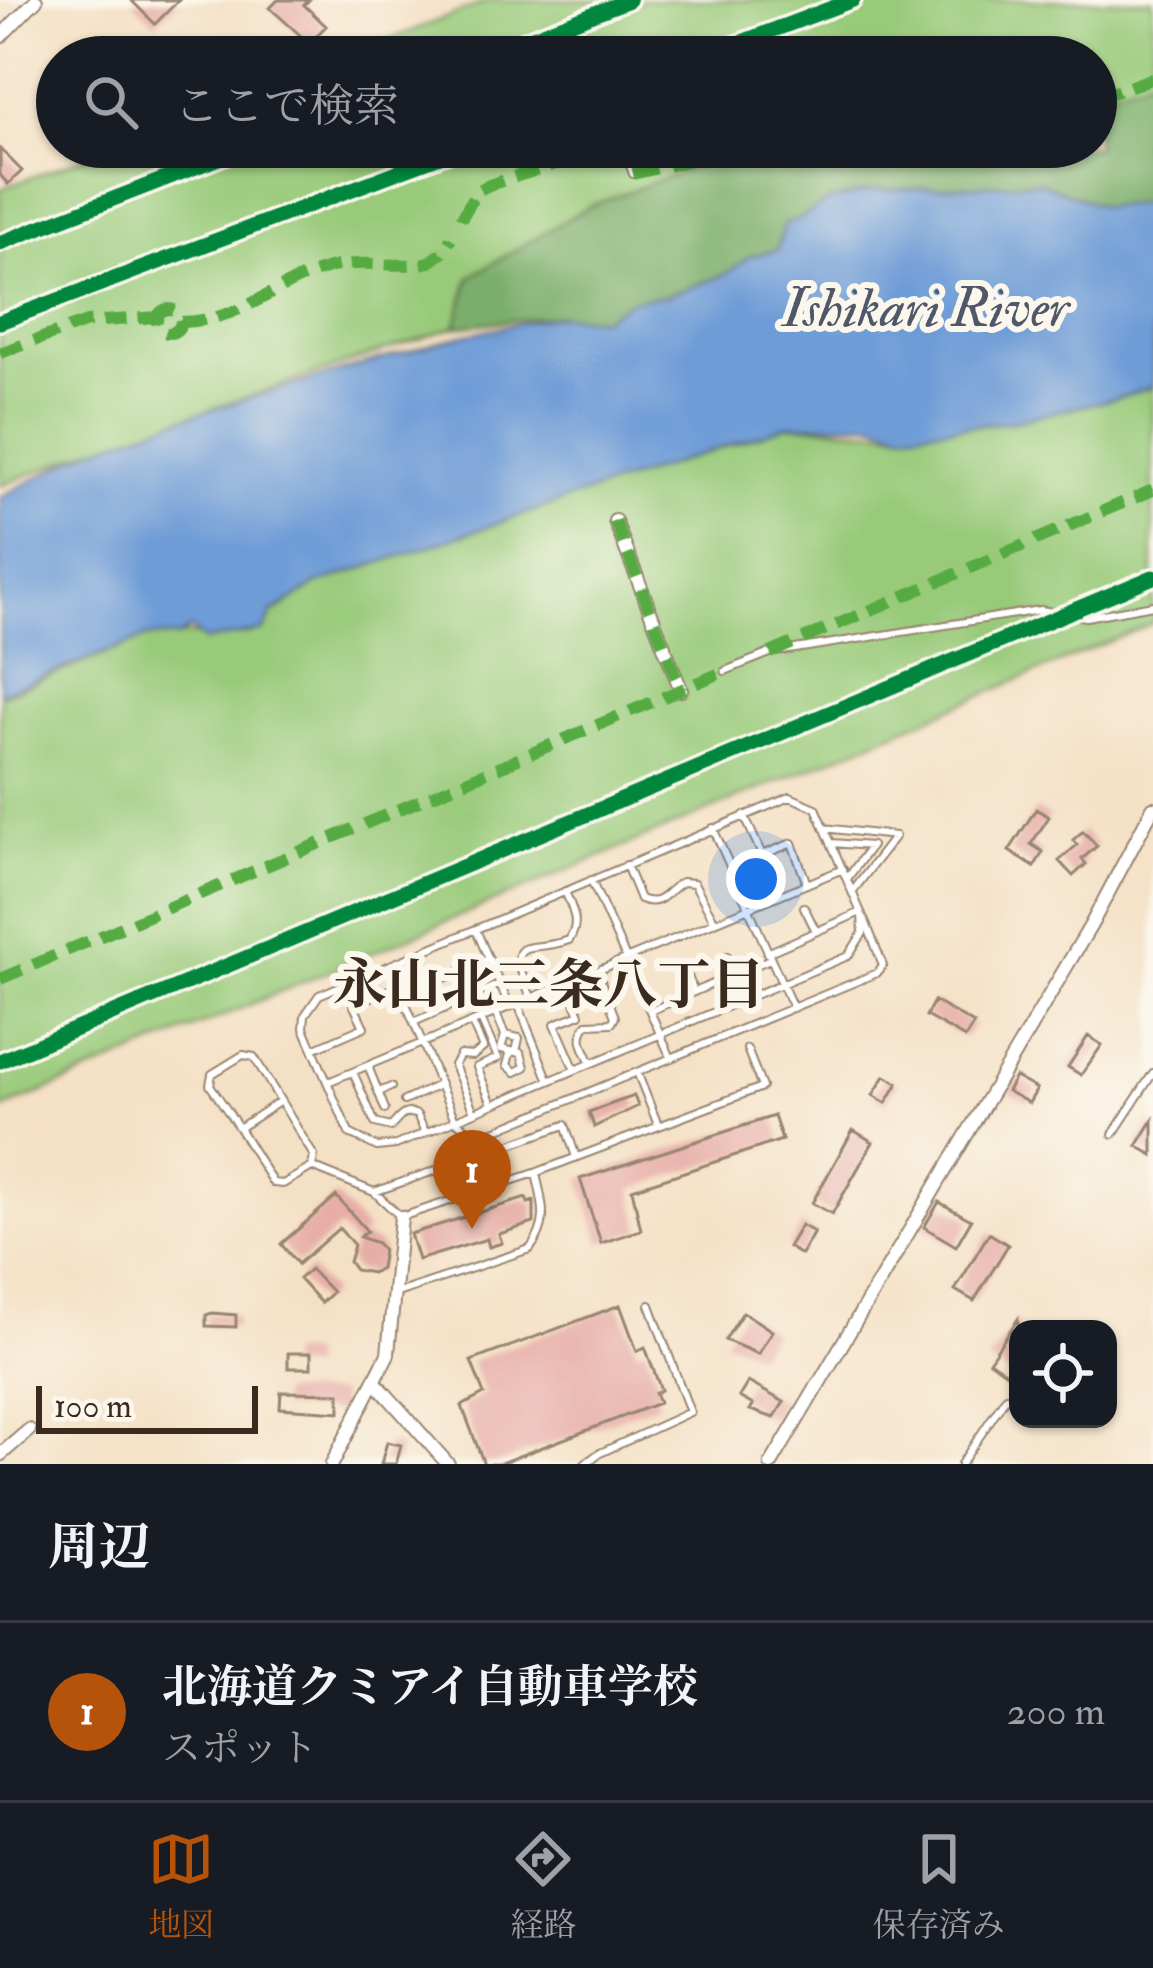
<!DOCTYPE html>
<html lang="ja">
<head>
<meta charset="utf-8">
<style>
  :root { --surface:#171b24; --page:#20242c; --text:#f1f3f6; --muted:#9ea1a6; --line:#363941; --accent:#b45309 }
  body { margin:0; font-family:"IM FELL Double Pica","Noto Serif JP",serif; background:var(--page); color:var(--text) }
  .controls { position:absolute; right:36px; bottom:36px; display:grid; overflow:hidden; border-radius:24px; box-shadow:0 3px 9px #0004 }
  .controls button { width:108px; height:108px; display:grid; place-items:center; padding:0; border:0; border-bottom:3px solid var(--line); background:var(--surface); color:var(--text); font:60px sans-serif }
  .scale { position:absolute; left:36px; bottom:30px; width:222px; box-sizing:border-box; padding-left:12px; border:6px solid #3b2a1e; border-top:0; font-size:33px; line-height:42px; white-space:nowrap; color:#3b2a1e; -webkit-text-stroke:9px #fbf7ec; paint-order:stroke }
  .you { position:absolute; left:756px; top:879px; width:42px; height:42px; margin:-30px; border:9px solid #fff; border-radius:50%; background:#1a73e8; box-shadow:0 0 0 18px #1a73e833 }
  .badge { display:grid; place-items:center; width:78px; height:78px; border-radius:50%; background:var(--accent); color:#fff; font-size:39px; font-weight:700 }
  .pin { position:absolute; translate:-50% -99px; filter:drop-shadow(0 3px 6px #0008) }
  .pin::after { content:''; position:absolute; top:63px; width:42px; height:36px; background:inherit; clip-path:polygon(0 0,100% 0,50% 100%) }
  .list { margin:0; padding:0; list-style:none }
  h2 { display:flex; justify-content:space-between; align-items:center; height:156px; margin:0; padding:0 48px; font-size:51px }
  h2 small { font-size:39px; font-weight:400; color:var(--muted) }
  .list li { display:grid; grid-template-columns:78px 1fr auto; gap:36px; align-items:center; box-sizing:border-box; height:180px; padding:0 48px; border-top:3px solid var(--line) }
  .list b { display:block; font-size:45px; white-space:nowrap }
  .list p { margin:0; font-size:39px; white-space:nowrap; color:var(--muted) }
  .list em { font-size:39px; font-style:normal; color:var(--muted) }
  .icon { flex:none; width:66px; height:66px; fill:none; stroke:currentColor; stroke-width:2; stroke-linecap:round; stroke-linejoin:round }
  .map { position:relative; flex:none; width:1153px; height:1464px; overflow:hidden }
  .search { position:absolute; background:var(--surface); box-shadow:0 3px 9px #0004; left:36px; right:36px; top:36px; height:132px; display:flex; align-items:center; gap:30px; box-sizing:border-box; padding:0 42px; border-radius:66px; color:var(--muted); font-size:45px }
  .sheet { height:336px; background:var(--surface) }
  nav { display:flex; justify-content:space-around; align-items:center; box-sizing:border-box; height:168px; border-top:3px solid var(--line); background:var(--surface); font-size:33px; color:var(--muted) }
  nav a { display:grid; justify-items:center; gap:6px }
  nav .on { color:var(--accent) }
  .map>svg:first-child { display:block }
  .green { fill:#99ca7a; stroke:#6a7a4c; stroke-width:3 }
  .forest { fill:#7aae6a; stroke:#5a6c44; stroke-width:3 }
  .water { fill:#6e9cd7; stroke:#54637a; stroke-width:3 }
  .building { fill:#e7aea8 }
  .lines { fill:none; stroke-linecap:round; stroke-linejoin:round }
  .lane-casing { stroke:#988571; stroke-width:10 }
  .street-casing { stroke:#988571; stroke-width:16 }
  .lane { stroke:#fff; stroke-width:6 }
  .street { stroke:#fff; stroke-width:12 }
  .quiet { stroke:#55ab43; stroke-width:12; stroke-dasharray:24 12; stroke-linecap:butt }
  .cycleway-casing { stroke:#fbf7ec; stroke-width:22 }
  .cycleway { stroke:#00873e; stroke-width:15 }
  .labels { text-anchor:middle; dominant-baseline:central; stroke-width:12; stroke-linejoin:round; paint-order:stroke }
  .water-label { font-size:54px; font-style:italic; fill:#4f5868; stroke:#fbf7ec }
  .neighbourhood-label { font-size:54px; font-weight:bold; fill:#3b2a1e; stroke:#fbf7ec }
</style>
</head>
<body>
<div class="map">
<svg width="1153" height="1464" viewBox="0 0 1153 1464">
  <rect width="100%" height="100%" fill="#fbf7ec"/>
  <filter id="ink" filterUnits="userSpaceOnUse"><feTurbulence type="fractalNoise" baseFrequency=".00833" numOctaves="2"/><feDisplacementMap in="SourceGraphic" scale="24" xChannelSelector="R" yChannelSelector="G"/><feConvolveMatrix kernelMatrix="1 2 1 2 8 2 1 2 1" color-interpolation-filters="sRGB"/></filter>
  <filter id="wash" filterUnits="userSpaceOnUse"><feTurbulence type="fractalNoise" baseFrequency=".004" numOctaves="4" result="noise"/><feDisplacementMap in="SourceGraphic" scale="48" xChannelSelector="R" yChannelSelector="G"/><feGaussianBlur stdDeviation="2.7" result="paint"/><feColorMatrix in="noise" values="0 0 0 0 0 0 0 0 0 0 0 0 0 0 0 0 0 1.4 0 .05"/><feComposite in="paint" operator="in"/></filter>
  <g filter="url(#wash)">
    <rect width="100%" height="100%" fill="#f4e0c4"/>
    <path class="green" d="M 491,0 L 1153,0 L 1153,77 L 1096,96 L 1096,57 L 345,57 Z
      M 111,147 L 839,147 L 732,154 L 470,277 L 455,327 L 93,449 L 0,486 L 0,189 Z
      M 1153,385 L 1153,623 L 0,1110 L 0,696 L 147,637 L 243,633 L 317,584 L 789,425 L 903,432 Z"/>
    <path class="forest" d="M 1153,77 L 1153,202 L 1103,207 L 1040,182 L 870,191 L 777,250 L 750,256 L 727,274 L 601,319 L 560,315 L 455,327 L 470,277 L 589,206 L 732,154 L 839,147 L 1096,147 L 1096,96 Z"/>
    <path class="water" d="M 1040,182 L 1103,207 L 1153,202 L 1153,387 L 1118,398 L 1008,422 L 903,432 L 872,423 L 789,425 L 317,584 L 273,612 L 264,631 L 205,641 L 191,629 L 178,637 L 147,637 L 0,693 L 0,497 L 93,449 L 180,419 L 463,335 L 560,315 L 601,319 L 632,300 L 666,296 L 727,274 L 750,256 L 777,250 L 785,223 L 797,221 L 828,201 L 870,191 Z"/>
    <g id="blocks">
      <path class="building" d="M 131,0 L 179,0 L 155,24 Z
        M 278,0 L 309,0 L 304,5 L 326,26 L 309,43 L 270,8 Z
        M 0,149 L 22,171 L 8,184 L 0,175 Z
        M 1036,809 L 1049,817 L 1031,844 L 1043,852 L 1034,867 L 1009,851 Z
        M 1083,831 L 1097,846 L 1082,859 L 1086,864 L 1073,876 L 1059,861 L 1077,845 L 1073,840 Z
        M 934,1001 L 974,1024 L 965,1038 L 926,1016 Z
        M 1088,1036 L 1102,1045 L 1081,1075 L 1068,1067 Z
        M 885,1076 L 898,1083 L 886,1103 L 873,1095 Z
        M 1015,1077 L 1037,1089 L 1029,1103 L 1007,1091 Z
        M 634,1096 L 638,1106 L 594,1127 L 589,1112 Z
        M 774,1116 L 782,1140 L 632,1189 L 641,1230 L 601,1243 L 580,1179 Z
        M 1153,1120 L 1153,1155 L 1137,1146 Z
        M 853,1130 L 873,1142 L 832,1214 L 812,1203 Z
        M 336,1196 L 367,1231 L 360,1237 L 377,1243 L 383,1250 L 380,1268 L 372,1273 L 355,1270 L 349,1262 L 354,1245 L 339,1228 L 298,1264 L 281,1244 Z
        M 526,1198 L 528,1203 L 534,1201 L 534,1223 L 499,1234 L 502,1243 L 489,1247 L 487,1239 L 418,1260 L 410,1234 Z
        M 939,1202 L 971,1220 L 956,1246 L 924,1227 Z
        M 801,1225 L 814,1232 L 801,1255 L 788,1247 Z
        M 989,1233 L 1008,1245 L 974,1301 L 955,1290 Z
        M 310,1269 L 332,1292 L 321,1303 L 299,1279 Z
        M 620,1305 L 637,1351 L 645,1347 L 661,1390 L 655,1393 L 659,1403 L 498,1464 L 484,1464 L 462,1406 L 484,1394 L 471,1361 Z
        M 743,1312 L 772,1331 L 758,1354 L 725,1340 Z
        M 212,1313 L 236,1315 L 236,1327 L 206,1326 L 206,1315 Z
        M 1018,1319 L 1018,1365 L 1011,1376 L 989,1361 Z
        M 288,1353 L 311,1353 L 311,1368 L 288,1368 Z
        M 748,1382 L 784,1402 L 774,1418 L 750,1410 L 753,1405 L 739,1397 Z
        M 281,1392 L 340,1393 L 340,1412 L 280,1408 Z
        M 387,1442 L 401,1445 L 396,1464 L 381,1464 Z"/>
    </g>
  </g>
  <g filter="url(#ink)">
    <use href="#blocks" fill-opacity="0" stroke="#988571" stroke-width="3"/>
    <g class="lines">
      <g class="lane-casing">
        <path id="lane" d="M 702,57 L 853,0
          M 623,147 L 633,174
          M 725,671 L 770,653 L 1040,610 L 1086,617 L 1153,605
          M 790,797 L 816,808 L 862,915 L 863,933 L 848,956 L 396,1145 L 377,1147 L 349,1133 L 304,1028 L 305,1015 L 319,995 Z
          M 744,815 L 762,855 L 792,843 L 807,884
          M 713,828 L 793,1008
          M 824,828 L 895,836 L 853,891
          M 832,843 L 871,846 L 847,879
          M 626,865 L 640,899 C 663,908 665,891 682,882 L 694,883 L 715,922
          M 591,880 L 671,1058
          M 804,907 L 816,931
          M 476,930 L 510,1007
          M 767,953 L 861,912
          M 727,956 L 735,974
          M 390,966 L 455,1120 L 469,1131 L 487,1134 L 877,973 L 883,965 L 864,918
          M 686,971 L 694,992
          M 567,984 L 580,1014 L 555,1024 L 575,1070
          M 403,996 L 489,959
          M 531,997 C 502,930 528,955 569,940 C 581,923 572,909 565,891
          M 518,1004 L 549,1081
          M 650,1011 L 770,959
          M 496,1013 L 505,1035
          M 481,1019 L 498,1058 L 477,1067 L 492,1104
          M 414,1022 L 500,984
          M 472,1023 L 483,1048 L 473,1056 L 460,1055 L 454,1065 L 474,1112
          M 313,1049 L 364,1027 L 353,1004 L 397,987
          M 510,1054 L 507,1065 L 515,1072 L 525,1067 L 521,1053 L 501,1049 L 505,1035 L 519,1038 L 516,1052
          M 591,1063 C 584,1048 576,1038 587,1024 L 612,1023 L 615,1017 L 597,971
          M 368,1066 L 385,1109
          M 353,1072 L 375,1123 L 391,1127 C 400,1117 404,1109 417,1115 L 425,1132
          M 637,1072 L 658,1125
          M 328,1082 L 843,869
          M 379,1092 L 391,1087
          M 404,1101 L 439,1085
          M 239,1128 L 273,1183 L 283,1184 L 312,1167 L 314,1156 L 254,1057 L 243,1055 L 212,1074 L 210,1085 L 239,1128 L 279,1102
          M 469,1131 L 471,1158
          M 1113,1134 L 1153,1073
          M 312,1167 L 374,1192 L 401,1217 L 535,1173 L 762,1087 L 747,1049
          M 374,1192 L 565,1125 L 576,1157
          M 397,1293 L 530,1249 C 550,1223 543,1204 536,1174
          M 585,1464 L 598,1454 L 690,1412 L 650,1305
          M 961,1464 L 1006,1397"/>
      </g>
      <g class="street-casing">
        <path id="street" d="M 0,37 L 36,0
          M 615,521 L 681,690
          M 375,1382 L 448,1464
          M 0,1455 L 29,1430
          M 332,1464 L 388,1354 L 401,1217
          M 771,1464 L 1091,925 L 1153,808"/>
      </g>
      <use href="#lane" class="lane"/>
      <use href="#street" class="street"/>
      <path class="quiet" d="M 1096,99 L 1153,78
        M 633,174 L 747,147
        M 461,219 L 477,191 L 489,185 L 594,152
        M157 321a12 12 0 1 1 24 0a12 12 0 1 1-24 0Z
        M 181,322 C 247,321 277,279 337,266 C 368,260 401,269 430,262 L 442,253 L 451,238
        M 0,353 L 87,322 L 158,317
        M 615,521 L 681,690
        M 770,653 L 1153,490
        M 0,979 L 725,671"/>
      <g class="cycleway-casing">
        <path id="cycleway" d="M 481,57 L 629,0
          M 702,57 L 853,0
          M 0,243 L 247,147
          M 0,322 L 464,147
          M 0,1061 L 1153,577"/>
      </g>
      <use href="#cycleway" class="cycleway"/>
    </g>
  </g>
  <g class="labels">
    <g class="water-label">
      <text x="926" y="309">Ishikari River</text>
    </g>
    <g class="neighbourhood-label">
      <text x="549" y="986">永山北三条八丁目</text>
    </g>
  </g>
</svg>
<div class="controls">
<button><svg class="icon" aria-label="locate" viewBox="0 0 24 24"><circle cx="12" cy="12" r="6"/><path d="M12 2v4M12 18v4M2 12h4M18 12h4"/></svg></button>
</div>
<div class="scale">100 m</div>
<div class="you"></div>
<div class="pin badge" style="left:472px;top:1229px">1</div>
<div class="search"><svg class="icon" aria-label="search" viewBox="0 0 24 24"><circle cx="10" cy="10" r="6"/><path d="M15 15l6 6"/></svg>ここで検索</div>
</div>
<section class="sheet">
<h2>周辺<small></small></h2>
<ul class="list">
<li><span class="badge">1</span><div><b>北海道クミアイ自動車学校</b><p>スポット</p></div><em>200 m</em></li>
</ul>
</section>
<nav>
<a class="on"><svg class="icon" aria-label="map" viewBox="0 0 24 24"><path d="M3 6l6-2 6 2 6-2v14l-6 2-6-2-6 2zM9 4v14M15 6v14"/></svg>地図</a>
<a><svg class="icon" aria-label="directions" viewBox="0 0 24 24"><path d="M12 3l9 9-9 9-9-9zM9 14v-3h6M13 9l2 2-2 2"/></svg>経路</a>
<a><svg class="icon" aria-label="saved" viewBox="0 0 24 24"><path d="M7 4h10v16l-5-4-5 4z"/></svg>保存済み</a>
</nav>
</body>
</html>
